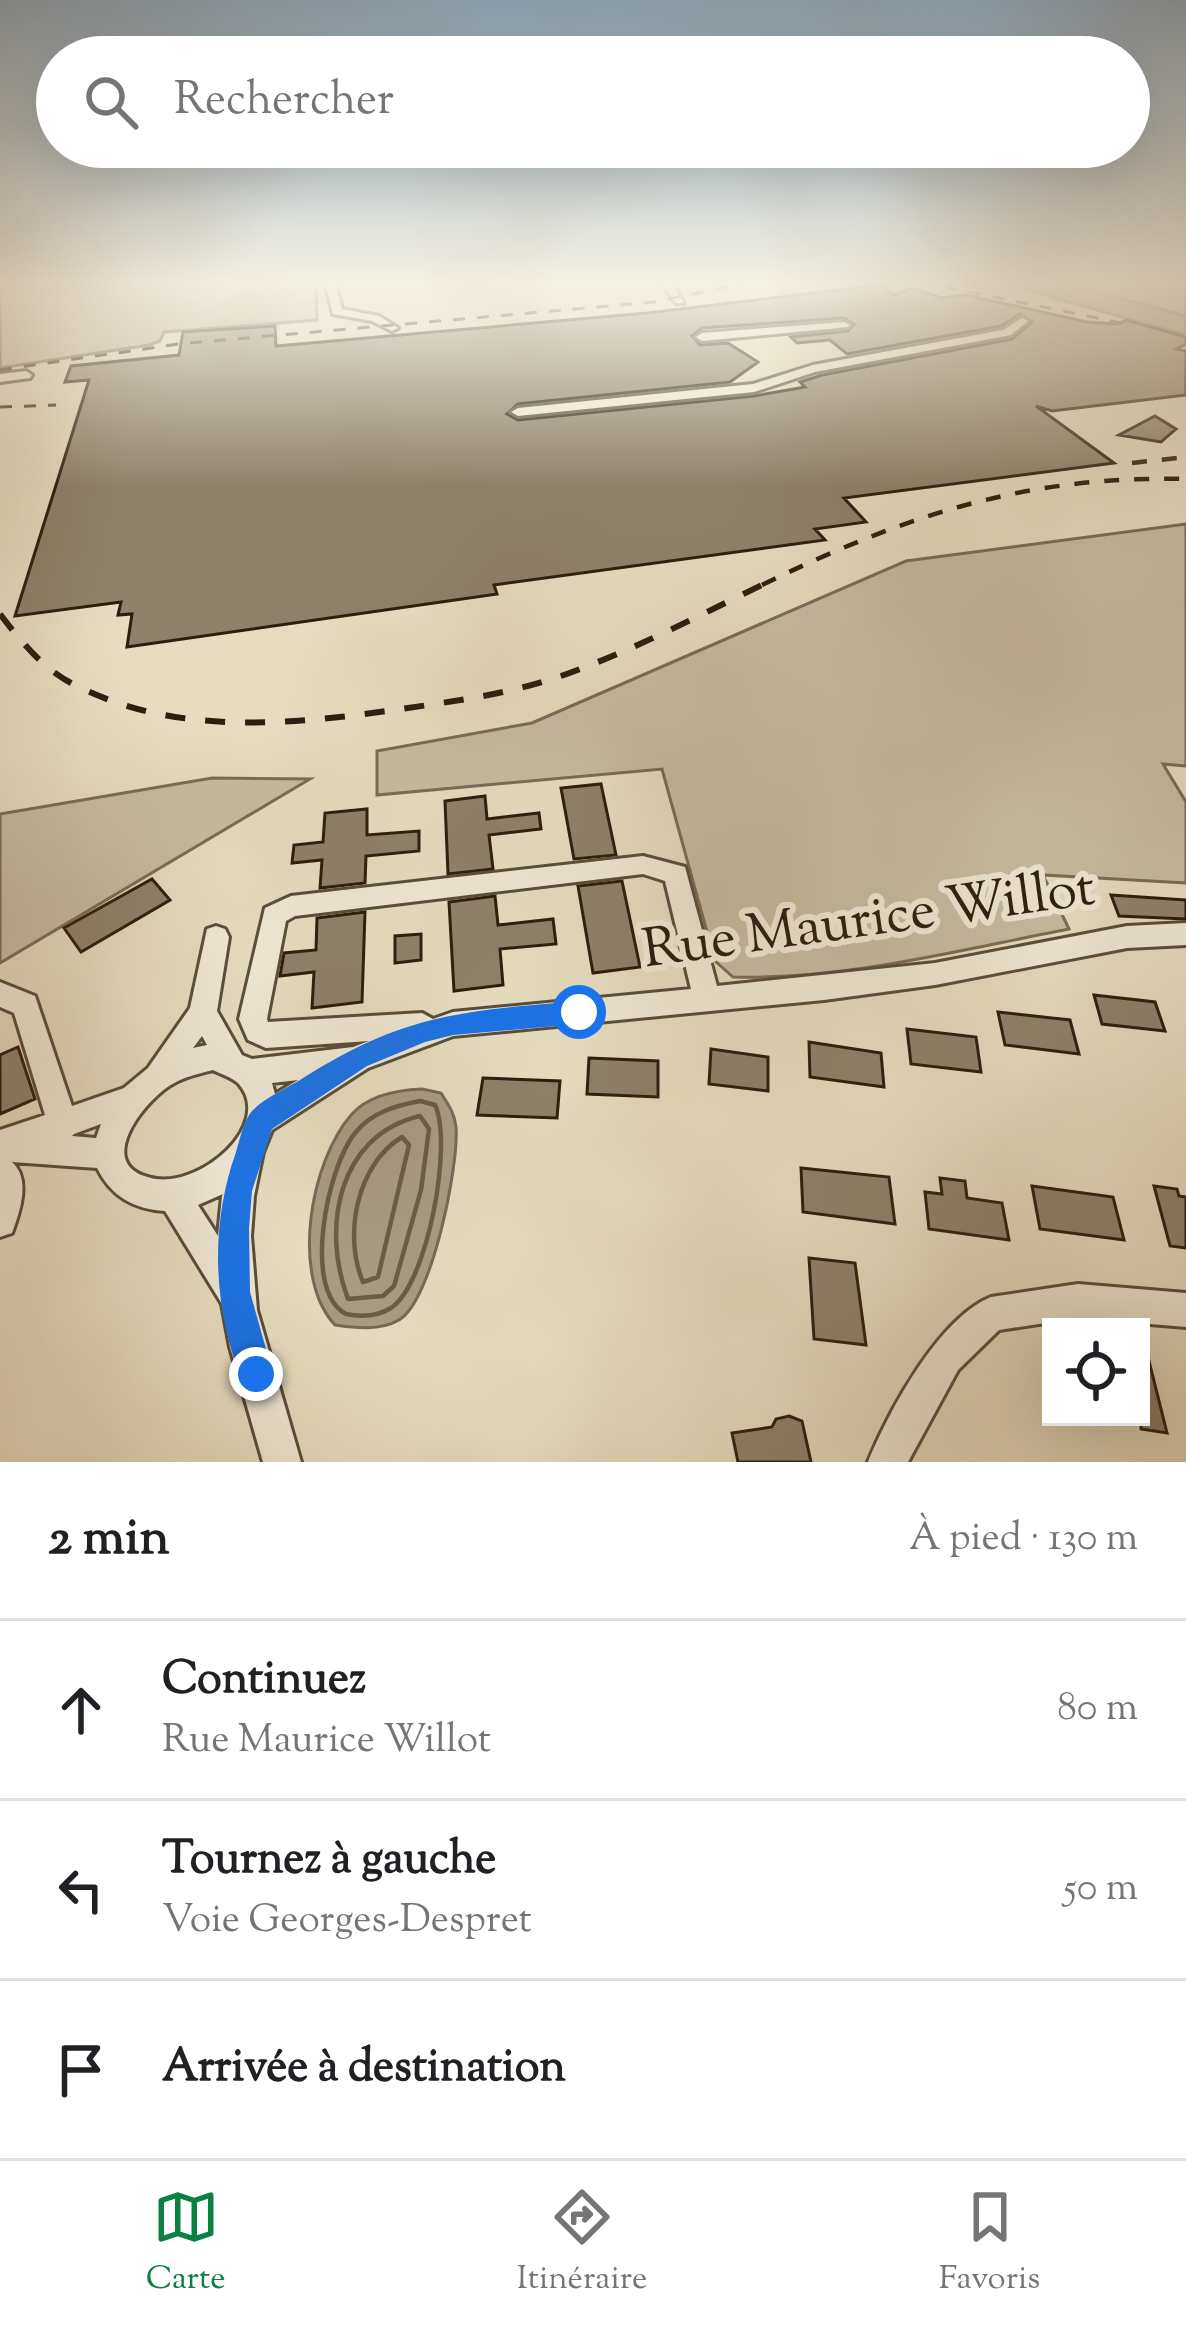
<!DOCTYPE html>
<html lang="fr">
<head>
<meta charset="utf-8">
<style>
  :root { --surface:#fff; --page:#f6f6f6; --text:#202124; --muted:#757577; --line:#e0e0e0; --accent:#0b8043 }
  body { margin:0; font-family:"Sorts Mill Goudy",serif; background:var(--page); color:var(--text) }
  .controls { position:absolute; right:36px; bottom:36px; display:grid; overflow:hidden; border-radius:0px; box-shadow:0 12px 48px #0002 }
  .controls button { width:108px; height:108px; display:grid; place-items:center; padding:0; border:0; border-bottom:3px solid var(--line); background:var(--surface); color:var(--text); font:60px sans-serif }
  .stop { position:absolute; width:36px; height:36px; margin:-27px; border:9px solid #1a73e8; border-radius:50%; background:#fff }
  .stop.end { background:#1a73e8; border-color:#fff; box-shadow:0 3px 12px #0008 }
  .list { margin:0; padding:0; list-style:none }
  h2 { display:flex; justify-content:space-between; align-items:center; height:156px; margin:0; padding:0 48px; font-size:51px }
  h2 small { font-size:39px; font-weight:400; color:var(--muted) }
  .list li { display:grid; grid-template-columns:78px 1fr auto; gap:36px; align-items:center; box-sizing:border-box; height:180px; padding:0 48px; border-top:3px solid var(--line) }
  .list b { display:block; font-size:45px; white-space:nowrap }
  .list p { margin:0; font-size:39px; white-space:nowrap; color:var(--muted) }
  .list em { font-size:39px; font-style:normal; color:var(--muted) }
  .icon { flex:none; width:66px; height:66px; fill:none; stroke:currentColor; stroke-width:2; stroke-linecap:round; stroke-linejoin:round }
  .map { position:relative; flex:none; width:1186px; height:1462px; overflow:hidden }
  .search { position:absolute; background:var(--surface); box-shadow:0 12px 48px #0002; left:36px; right:36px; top:36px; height:132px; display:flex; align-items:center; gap:30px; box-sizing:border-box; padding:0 42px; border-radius:66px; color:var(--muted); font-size:45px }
  .sheet { height:696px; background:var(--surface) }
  nav { display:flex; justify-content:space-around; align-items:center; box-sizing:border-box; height:168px; border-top:3px solid var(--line); background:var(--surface); font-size:33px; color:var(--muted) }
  nav a { display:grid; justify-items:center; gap:6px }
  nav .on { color:var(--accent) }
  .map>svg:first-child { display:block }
  .green { fill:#c6bca2; stroke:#796c58; stroke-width:3 }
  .water { fill:#a79c84; stroke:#766955; stroke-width:3 }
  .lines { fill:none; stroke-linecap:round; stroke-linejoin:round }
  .shore { stroke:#6a5c4a; stroke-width:4.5 }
  .building { fill:#8d816b; stroke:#2c1d0f; stroke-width:3; fill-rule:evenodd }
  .minor-casing { stroke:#5a4d3b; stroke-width:6 }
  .minor { fill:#efe9d6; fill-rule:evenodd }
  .rail-far2 { stroke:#2c1d0f; stroke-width:3; stroke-dasharray:12 12; stroke-linecap:butt }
  .rail-far1 { stroke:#2c1d0f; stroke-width:4.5; stroke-dasharray:15 15; stroke-linecap:butt }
  .rail { stroke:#2c1d0f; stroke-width:6; stroke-dasharray:20 20; stroke-linecap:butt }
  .route { fill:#1a73e8 }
  .labels { text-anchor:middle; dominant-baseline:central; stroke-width:12; stroke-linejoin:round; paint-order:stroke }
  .near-street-label { font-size:54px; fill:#2c1d0f; stroke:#efe9d6 }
</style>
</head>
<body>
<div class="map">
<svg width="1186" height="1462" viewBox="0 0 1186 1462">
  <rect width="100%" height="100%" fill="#e6ddc0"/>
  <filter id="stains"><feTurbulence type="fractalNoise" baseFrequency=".00167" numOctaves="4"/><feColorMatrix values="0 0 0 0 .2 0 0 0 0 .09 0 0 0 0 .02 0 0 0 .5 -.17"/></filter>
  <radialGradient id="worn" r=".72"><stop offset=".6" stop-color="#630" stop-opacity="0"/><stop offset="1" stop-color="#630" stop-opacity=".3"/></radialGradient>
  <path class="green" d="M 0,282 L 316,282 L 317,320 L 164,332 L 160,341 L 149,345 L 0,368 Z
    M 1062,282 L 1186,282 L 1186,316 L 1072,285 Z
    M 1186,524 L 1186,766 L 1163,764 L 1186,802 L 1186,883 L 1043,875 L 1069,929 C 959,950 846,980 733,977 L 715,961 L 662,769 L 377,795 L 377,751 L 532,723 L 906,561 Z
    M 212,778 L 310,779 L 0,963 L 0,814 Z"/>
  <path class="water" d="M 998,282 L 1062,282 L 1186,316 L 1186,335 Z
    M 422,1089 L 441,1093 C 448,1104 455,1114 456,1127 C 459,1165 432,1301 399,1320 C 380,1331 355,1328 335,1325 C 290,1277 310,1161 352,1114 C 369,1095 398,1090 422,1089 Z"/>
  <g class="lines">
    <path class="shore" d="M 420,1101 L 435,1105 C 453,1143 428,1283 391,1308 C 378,1316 361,1317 346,1314 C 301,1290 328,1166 355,1133 C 372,1112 395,1106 420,1101 Z
      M 420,1116 L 429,1129 L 421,1190 L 394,1286 L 383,1296 L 348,1299 C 321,1228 338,1135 420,1116 Z
      M 402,1137 L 409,1145 L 378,1277 L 363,1282 C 343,1235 357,1164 402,1137 Z"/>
  </g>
  <path class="building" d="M 880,285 L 894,295 L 912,288 L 942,298 L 966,295 L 1087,322 L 1118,324 L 1126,320 L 1186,337 L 1186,344 L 1177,349 L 1186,351 L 1186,395 L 1052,411 L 1036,406 L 1114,463 L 844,498 L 866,522 L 815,529 L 825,540 L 494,585 L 497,594 L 127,647 L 132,614 L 118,615 L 121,602 L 15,616 L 89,380 L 65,382 L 71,366 L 179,355 L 183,332 L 275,326 L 276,346 L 647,313 ZM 1020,314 L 1032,322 L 1012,339 L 822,375 L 800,382 L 805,387 L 754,396 L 518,420 L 507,414 L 518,404 L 730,382 L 758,362 L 728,343 L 700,345 L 692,336 L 702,328 L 844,318 L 854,324 L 848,331 L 791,337 L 797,343 L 830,340 L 847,354 L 1001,326 Z
    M 1155,416 L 1176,429 L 1161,442 L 1119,435 Z
    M 601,784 L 616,855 L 574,859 L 561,788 Z
    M 485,796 L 487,819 L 539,813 L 541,829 L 489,835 L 493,869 L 448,874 L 445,801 Z
    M 367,809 L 367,835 L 419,831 L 419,851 L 366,856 L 365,883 L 320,888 L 322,860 L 292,863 L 294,845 L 323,842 L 325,813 Z
    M 152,879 L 170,900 L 81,952 L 64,928 Z
    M 622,881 L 640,967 L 593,973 L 578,886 Z
    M 1111,895 L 1186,900 L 1186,919 L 1119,916 Z
    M 495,896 L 498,925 L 553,919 L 556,944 L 500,949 L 503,985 L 454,991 L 449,902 Z
    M 365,912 L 362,1002 L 312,1008 L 314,972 L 280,976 L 284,953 L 316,950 L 317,918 Z
    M 421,934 L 421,960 L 395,963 L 395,936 Z
    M 1094,995 L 1155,1002 L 1165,1031 L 1102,1024 Z
    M 998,1012 L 1070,1020 L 1079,1054 L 1005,1045 Z
    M 907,1029 L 976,1037 L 981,1072 L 911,1064 Z
    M 809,1042 L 881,1053 L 884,1087 L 810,1077 Z
    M 18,1047 L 35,1099 L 0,1114 L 0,1055 Z
    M 711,1049 L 768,1057 L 768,1091 L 709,1084 Z
    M 589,1058 L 658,1061 L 658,1097 L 587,1094 Z
    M 483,1078 L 560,1081 L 557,1118 L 477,1115 Z
    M 801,1168 L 889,1177 L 895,1224 L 803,1212 Z
    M 940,1178 L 965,1181 L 967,1198 L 1002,1203 L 1009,1240 L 929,1229 L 925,1192 L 942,1194 Z
    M 1032,1186 L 1113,1197 L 1124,1240 L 1040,1229 Z
    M 1154,1186 L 1177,1189 L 1179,1196 L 1186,1197 L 1186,1248 L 1170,1246 Z
    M 809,1258 L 855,1263 L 866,1345 L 814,1339 Z
    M 1147,1353 L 1167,1433 L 1141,1429 L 1141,1354 Z
    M 789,1416 L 802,1421 L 811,1462 L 738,1462 L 732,1433 L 772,1427 L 776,1419 Z"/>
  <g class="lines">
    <g class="minor-casing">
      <path id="minor" d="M 325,282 L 335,282 L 342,309 L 379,316 L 398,328 L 392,331 L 372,321 L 333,314 Z
        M 660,282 L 671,282 L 684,303 L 676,303 Z
        M 1022,318 L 1028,321 L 1011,335 L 815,372 L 754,392 L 518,416 L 511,412 L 518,408 L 753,384 L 813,365 L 1003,330 Z
        M 844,322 L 850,325 L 848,327 L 702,341 L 696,337 L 702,333 Z
        M 26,371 L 32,375 L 30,378 L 0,382 L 0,374 Z
        M 643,856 L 685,867 L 717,986 L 935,963 L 1127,926 L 1186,923 L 1186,945 L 1127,948 L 935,985 L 824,1000 L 453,1036 L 368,1068 L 272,1130 L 263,1152 L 254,1196 L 251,1236 L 257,1310 L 301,1462 L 263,1462 L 230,1347 L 222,1304 L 165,1211 C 133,1209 111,1196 97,1168 L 12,1162 C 31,1179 20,1211 12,1233 L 0,1237 L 0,1130 L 45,1115 L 14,1013 L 0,1007 L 0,982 L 35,996 L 72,1106 L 124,1088 L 148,1068 L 190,1008 L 207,929 L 216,926 L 225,929 L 229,937 L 217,1011 L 242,1055 L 252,1059 L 353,1047 L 369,1041 L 266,1048 L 248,1040 L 239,1019 L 265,908 L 291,896 ZM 643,874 L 665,881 L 691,989 L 453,1012 L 433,1019 L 422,1013 L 268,1022 L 267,1019 L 286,921 L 295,916 ZM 202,1036 L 207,1045 L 193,1048 ZM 213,1070 C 221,1074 231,1077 238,1083 C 276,1124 199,1190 151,1178 C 94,1165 142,1104 169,1086 C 183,1077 197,1074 213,1070 ZM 298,1080 L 275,1094 L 272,1083 ZM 101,1124 L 96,1138 L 72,1136 L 74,1134 ZM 223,1194 L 222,1196 L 218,1236 L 198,1205 Z
        M 1078,1284 L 1186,1293 L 1186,1327 L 1078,1318 L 999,1330 L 958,1370 L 908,1462 L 868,1462 C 889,1411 939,1318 991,1297 Z"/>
    </g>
    <use href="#minor" class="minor"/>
    <path class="rail-far2" d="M 922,282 L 1121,323
      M 0,370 L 178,344 L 654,302 L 750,282
      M 0,407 L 56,405"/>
    <path class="rail-far1" d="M 1132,463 L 1186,457
      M 762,585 C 903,516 1027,475 1186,479"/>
    <path class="rail" d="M 0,614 C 20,640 41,667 71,683 C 174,737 290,725 401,709 C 455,701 509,694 561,676 C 632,651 700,615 768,582"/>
  </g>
  <linearGradient id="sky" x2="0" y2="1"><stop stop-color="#8eaac0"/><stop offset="0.58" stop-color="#f4f0e3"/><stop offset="1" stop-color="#f4f0e3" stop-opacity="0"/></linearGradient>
  <rect width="1186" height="487" fill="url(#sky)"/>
  <path class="route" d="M 579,1001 L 592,1012 L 579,1024 L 453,1035 L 425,1042 L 367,1066 L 272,1129 L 252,1191 L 249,1228 L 250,1292 L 273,1374 L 268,1386 L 256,1390 L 244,1386 C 213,1311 209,1228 236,1152 C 240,1139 244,1119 253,1110 C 265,1098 285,1089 300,1080 C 403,1014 461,1011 579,1001 Z"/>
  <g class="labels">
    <g class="near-street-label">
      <text transform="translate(869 922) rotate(-8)">Rue Maurice Willot</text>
    </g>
  </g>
  <rect width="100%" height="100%" filter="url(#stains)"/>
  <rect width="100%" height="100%" fill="url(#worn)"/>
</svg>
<div class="controls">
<button><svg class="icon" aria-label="locate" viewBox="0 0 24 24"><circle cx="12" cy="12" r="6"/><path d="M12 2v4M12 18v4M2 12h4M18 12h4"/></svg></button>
</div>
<div class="stop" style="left:579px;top:1012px"></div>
<div class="stop end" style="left:256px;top:1374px"></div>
<div class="search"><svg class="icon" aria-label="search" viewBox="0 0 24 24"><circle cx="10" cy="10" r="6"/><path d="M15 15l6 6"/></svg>Rechercher</div>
</div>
<section class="sheet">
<h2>2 min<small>À pied · 130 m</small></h2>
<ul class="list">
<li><svg class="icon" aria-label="ahead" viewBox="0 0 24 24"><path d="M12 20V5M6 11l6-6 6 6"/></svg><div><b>Continuez</b><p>Rue Maurice Willot</p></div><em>80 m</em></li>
<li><svg class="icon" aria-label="left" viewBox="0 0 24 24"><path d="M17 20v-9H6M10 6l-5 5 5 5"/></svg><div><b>Tournez à gauche</b><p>Voie Georges-Despret</p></div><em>50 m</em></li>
<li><svg class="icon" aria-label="arrive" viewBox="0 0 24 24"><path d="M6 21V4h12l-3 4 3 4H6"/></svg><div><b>Arrivée à destination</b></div></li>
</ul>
</section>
<nav>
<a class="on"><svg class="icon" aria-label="map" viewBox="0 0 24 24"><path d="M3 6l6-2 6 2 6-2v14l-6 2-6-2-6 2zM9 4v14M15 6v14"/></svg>Carte</a>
<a><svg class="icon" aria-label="directions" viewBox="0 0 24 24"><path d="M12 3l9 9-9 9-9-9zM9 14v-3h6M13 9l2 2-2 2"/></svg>Itinéraire</a>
<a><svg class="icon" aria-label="saved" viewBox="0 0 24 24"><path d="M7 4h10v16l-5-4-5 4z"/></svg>Favoris</a>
</nav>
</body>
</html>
